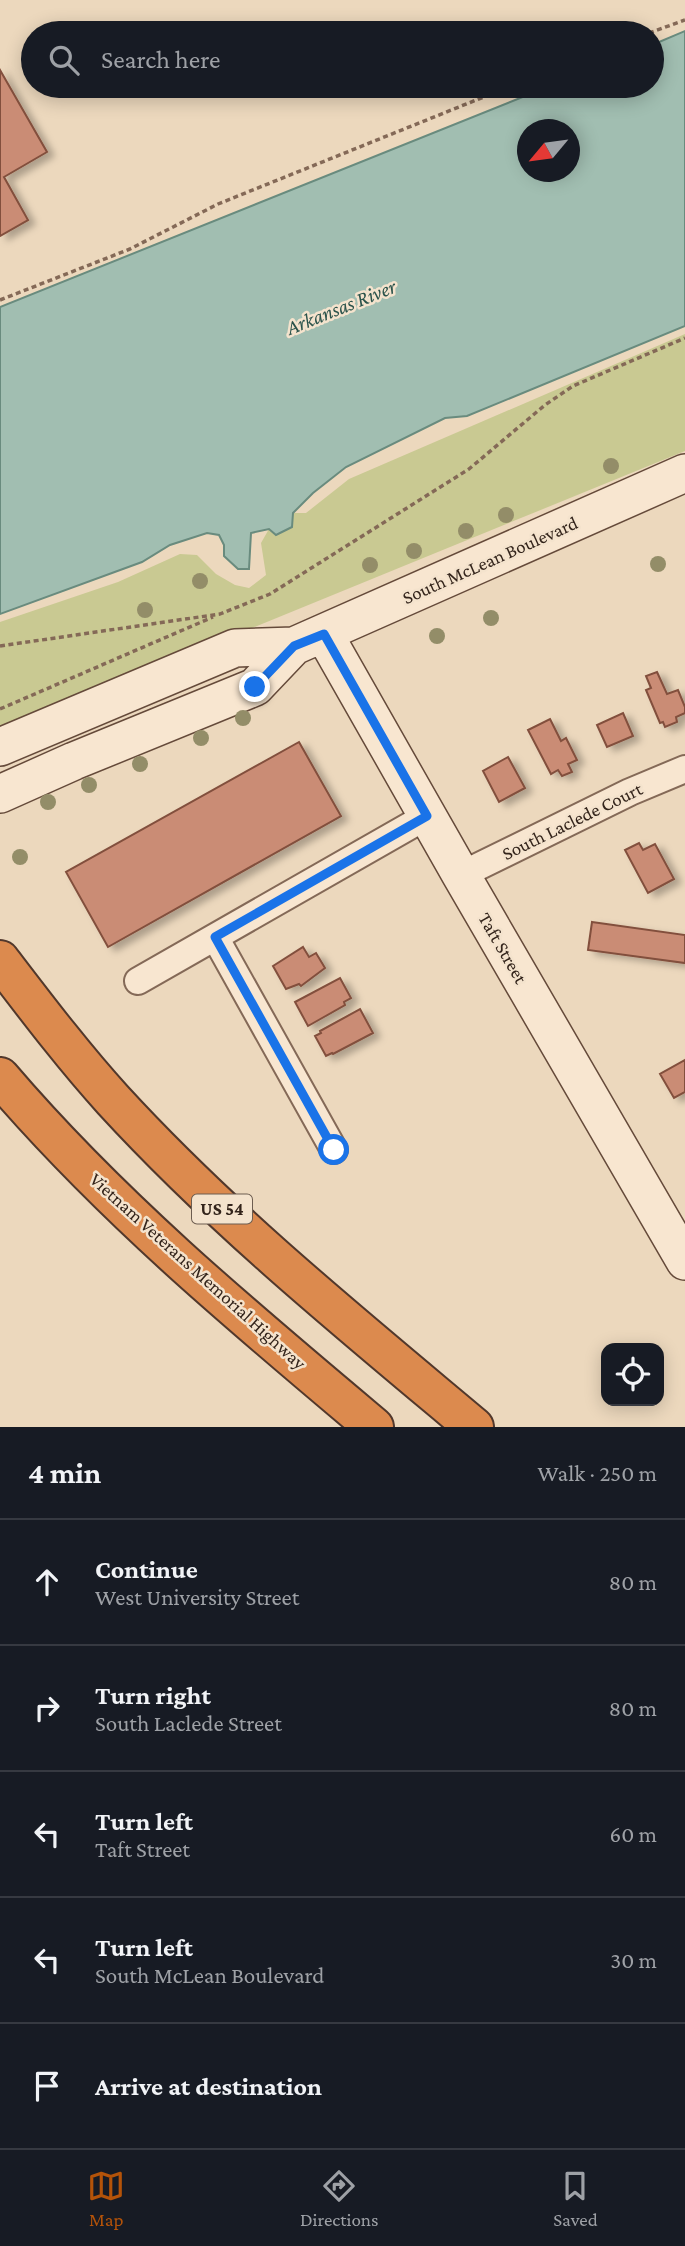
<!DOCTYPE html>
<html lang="en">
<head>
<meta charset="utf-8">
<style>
  :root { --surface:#171b24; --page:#242831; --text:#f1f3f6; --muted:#9ea1a6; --line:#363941; --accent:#b45309 }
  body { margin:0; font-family:"Crimson Pro",serif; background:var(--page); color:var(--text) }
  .controls { position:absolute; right:21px; bottom:21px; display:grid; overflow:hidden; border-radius:14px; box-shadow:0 4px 18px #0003 }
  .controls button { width:63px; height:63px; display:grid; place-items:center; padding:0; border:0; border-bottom:2px solid var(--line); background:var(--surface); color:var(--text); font:35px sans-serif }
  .compass { position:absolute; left:517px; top:119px; width:63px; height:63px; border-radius:50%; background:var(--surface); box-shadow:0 4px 18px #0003; rotate:241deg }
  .stop { position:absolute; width:21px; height:21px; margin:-16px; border:5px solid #1a73e8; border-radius:50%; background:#fff }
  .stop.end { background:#1a73e8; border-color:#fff; box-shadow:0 2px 7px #0008 }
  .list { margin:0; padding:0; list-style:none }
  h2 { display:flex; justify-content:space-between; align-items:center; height:91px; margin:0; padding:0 28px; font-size:30px }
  h2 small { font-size:23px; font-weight:400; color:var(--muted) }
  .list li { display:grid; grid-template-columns:46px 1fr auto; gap:21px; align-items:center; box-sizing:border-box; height:126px; padding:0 28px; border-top:2px solid var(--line) }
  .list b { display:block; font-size:26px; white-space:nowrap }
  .list p { margin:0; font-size:23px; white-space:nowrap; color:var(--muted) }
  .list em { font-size:23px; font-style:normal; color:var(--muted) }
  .icon { flex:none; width:38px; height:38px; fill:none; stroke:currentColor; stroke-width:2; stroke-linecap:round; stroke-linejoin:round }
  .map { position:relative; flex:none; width:685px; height:1427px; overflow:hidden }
  .search { position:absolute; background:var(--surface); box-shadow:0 4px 18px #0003; left:21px; right:21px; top:21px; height:77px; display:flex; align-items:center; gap:18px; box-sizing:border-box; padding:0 24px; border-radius:38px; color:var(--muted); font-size:26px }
  .sheet { height:721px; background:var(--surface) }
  nav { display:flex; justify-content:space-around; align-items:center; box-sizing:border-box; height:98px; border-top:2px solid var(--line); background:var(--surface); font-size:19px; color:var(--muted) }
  nav a { display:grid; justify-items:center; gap:4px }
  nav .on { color:var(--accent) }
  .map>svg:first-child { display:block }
  .green { fill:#c9c992 }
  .water { fill:#a1beb1; stroke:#698b7e; stroke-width:2; fill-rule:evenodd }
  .building { fill:#ca8c74; stroke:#824f3d; stroke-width:2; filter:url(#shadow) }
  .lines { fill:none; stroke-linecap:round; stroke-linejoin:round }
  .street-casing { stroke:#846957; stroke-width:30 }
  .secondary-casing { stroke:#654a3a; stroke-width:40 }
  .highway-casing { stroke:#51382c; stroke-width:42 }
  .path { stroke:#846957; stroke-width:3.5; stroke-dasharray:5 3.5; stroke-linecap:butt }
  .street { stroke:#f8e6d0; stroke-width:26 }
  .secondary { stroke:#f8e6d0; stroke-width:37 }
  .highway { stroke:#dc8a4e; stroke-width:38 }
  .tree { fill:#938d68 }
  .route { stroke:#1a73e8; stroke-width:9 }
  .labels { text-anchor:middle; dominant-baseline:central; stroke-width:5; stroke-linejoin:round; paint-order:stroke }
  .shield { fill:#f4e3cd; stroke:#6d5d50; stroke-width:2 }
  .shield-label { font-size:18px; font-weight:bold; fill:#33241b }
  .street-label { font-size:19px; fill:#33241b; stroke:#f4e3cd }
  .water-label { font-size:21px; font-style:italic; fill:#2b534b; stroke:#f4e3cd }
</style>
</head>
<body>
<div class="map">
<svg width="685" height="1427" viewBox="0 0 685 1427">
  <defs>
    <filter id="shadow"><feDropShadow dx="7" dy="4" stdDeviation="3.5" flood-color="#0004"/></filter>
  </defs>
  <rect width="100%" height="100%" fill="#ecd8bd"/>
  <path class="green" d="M 685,334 L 685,451 L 0,731 L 0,622 L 118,582 L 180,554 L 197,555 L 216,574 L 235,585 L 249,588 L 266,575 L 261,543 L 269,529 L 293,513 L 306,513 L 349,479 Z"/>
  <path class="water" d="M 685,31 L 685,326 L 467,416 L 445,418 L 346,467 L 313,493 L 293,513 L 292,527 L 276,535 L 269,529 L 251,533 L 249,569 L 238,569 L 224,556 L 224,545 L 219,535 L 207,533 L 170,545 L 142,562 L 0,614 L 0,307 L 550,86 L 652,86 L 652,45 ZM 528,130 L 570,130 L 570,172 L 528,172 Z"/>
  <path class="building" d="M 0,70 L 47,152 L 4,177 L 28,220 L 0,236 Z
    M 657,672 L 667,694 L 678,690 L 685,707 L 685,713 L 676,717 L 677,722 L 665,727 L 663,722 L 660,723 L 646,690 L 651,688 L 646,676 Z
    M 623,713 L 633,736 L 607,747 L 597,725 Z
    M 550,719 L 561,741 L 566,738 L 577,760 L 568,764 L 572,772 L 562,776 L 558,770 L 551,774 L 528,730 Z
    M 299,742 L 341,816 L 108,947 L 66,872 Z
    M 508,757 L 525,788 L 499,802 L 483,771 Z
    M 639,843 L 643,850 L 655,844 L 674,879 L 648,893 L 625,850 Z
    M 592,922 L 685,935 L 685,963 L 588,950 Z
    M 303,947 L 309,957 L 316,953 L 325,968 L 301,986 L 299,984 L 286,989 L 273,966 Z
    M 340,978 L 351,998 L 344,1002 L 345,1005 L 308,1026 L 295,1002 Z
    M 360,1009 L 373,1033 L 333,1054 L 332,1053 L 326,1056 L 315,1036 L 321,1033 L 320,1031 Z
    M 685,1060 L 685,1092 L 674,1098 L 660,1074 Z"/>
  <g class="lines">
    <g class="street-casing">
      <path id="street" d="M 461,875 L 630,792 L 685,769
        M 215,937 L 334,1150
        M 138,981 L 427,816"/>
    </g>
    <g class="secondary-casing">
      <path id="secondary" d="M 324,634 L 461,875 L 685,1261
        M 0,747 L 235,648 L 294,646 L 685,473
        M 0,794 L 74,761 L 255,687 L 294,646"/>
    </g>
    <g class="highway-casing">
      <path id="highway" d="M 0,960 C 36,1007 73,1056 113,1100 C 223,1220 350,1323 474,1427
        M 0,1077 C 111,1207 243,1317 374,1427"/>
    </g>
    <path class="path" d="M 649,33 L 685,20
      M 0,300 L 130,249 L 218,204 L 511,86
      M 0,646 L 220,614 L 270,594 L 469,469 L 545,405 L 573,386 L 685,338
      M 0,709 L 213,617"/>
    <use href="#street" class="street"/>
    <use href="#secondary" class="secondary"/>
    <use href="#highway" class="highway"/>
  </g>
  <g class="tree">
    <circle cx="611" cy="466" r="8"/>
    <circle cx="506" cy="515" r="8"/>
    <circle cx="466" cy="531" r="8"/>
    <circle cx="414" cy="551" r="8"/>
    <circle cx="658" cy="564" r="8"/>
    <circle cx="370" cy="565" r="8"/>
    <circle cx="200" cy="581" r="8"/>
    <circle cx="145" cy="610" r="8"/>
    <circle cx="491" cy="618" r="8"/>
    <circle cx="437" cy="636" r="8"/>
    <circle cx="243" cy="718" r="8"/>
    <circle cx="201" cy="738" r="8"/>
    <circle cx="140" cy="764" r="8"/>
    <circle cx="89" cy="785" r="8"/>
    <circle cx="48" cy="802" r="8"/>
    <circle cx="20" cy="857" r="8"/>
  </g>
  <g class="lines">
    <path class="route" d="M 255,687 L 294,646 L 324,634 L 427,816 L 215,937 L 334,1150"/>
  </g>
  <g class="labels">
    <rect class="shield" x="192" y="1194.5" width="60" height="29" rx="5"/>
    <g class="shield-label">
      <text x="222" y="1209">US 54</text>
    </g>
    <g class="street-label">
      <text transform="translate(490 560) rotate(-24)">South McLean Boulevard</text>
      <text transform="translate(572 821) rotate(-26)">South Laclede Court</text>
      <text transform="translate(503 948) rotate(60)">Taft Street</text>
      <text transform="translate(198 1271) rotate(42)">Vietnam Veterans Memorial Highway</text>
    </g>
    <g class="water-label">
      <text transform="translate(341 307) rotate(-22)">Arkansas River</text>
    </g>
  </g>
</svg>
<div class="controls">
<button><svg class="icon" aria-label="locate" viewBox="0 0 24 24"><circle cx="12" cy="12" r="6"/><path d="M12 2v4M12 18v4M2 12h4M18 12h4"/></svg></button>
</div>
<svg class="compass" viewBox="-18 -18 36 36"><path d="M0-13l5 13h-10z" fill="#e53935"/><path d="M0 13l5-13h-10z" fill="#9ea1a6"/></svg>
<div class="stop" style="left:334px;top:1150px"></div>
<div class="stop end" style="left:255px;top:687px"></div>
<div class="search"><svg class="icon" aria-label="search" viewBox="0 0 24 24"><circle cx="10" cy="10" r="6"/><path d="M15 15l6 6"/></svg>Search here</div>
</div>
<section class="sheet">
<h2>4 min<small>Walk · 250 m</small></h2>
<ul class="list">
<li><svg class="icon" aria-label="ahead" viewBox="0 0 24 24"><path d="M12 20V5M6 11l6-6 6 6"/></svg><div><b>Continue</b><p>West University Street</p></div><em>80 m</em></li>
<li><svg class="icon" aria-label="right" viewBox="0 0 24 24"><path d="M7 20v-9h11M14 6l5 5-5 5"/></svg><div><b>Turn right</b><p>South Laclede Street</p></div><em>80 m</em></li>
<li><svg class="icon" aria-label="left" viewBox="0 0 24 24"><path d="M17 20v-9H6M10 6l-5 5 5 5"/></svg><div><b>Turn left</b><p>Taft Street</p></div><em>60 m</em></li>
<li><svg class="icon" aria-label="left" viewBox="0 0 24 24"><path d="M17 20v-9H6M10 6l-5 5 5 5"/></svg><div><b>Turn left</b><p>South McLean Boulevard</p></div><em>30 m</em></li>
<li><svg class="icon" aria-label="arrive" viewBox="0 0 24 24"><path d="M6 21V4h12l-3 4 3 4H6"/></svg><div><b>Arrive at destination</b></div></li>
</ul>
</section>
<nav>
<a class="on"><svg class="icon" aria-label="map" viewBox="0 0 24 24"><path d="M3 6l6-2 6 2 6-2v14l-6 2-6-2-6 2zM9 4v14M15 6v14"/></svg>Map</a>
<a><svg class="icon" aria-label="directions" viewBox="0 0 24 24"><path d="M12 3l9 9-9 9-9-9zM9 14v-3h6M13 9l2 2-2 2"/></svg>Directions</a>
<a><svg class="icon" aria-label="saved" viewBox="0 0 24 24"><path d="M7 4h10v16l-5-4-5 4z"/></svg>Saved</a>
</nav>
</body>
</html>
